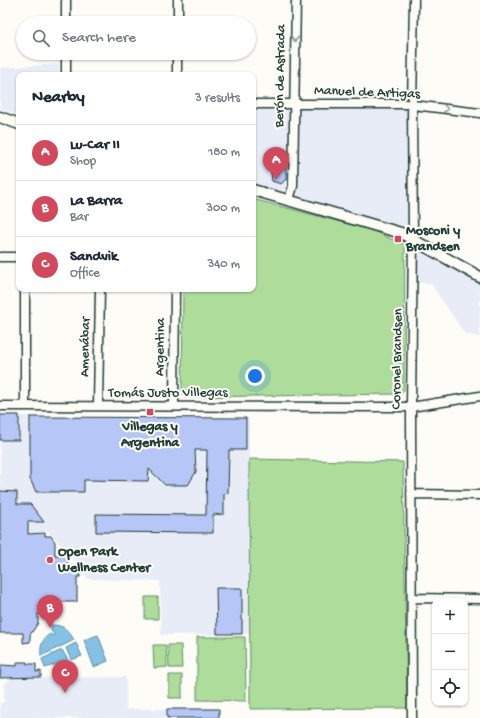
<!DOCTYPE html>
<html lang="en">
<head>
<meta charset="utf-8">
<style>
  :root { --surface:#fff; --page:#f2f2f3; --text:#1f2937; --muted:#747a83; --line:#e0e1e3; --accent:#d1495b }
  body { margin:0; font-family:"Gochi Hand",sans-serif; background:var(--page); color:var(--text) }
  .controls { position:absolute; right:12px; bottom:12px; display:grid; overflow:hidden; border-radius:8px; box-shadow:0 1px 3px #0004 }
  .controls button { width:36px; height:36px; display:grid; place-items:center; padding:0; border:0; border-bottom:1px solid var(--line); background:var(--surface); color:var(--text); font:20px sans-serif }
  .you { position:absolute; left:255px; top:376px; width:14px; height:14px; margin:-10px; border:3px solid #fff; border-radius:50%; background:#1a73e8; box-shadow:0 0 0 6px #1a73e833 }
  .badge { display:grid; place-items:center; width:26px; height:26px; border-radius:50%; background:var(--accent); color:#fff; font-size:13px; font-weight:700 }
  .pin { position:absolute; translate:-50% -33px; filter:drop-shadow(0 1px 2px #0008) }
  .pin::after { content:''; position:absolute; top:21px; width:14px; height:12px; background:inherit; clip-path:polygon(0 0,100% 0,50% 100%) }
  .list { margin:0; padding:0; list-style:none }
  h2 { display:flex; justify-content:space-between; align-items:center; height:52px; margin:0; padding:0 16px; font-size:17px }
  h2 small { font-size:13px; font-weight:400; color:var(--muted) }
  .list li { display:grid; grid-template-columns:26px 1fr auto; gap:12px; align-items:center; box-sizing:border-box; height:56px; padding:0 16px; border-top:1px solid var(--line) }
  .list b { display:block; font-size:15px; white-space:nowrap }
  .list p { margin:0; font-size:13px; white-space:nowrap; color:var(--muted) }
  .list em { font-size:13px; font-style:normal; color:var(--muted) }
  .icon { flex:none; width:22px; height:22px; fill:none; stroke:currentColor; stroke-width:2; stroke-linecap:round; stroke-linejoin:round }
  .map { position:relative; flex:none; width:480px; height:718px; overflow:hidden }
  .search { position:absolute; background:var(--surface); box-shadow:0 1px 3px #0004; left:16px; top:16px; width:240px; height:44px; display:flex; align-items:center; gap:10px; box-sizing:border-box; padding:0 14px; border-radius:22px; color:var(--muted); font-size:15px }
  .panel { position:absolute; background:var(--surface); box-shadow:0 1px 3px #0004; left:16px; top:72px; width:240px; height:220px; border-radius:8px }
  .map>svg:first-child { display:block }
  .built { fill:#e8ecf7 }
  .green { fill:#addc9b; stroke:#668c68 }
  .water { fill:#85c1e5; stroke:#5c8c9e }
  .building { fill:#b6c6f6; stroke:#1f3d34 }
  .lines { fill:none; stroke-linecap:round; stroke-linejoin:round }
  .minor-casing { stroke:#1f3d34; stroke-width:11 }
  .major-casing { stroke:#1f3d34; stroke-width:13 }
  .minor { stroke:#fdfcf7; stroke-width:8 }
  .major { stroke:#fdfcf7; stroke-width:10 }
  .oneway { stroke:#8e9c96 }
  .poi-dot { fill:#d1495b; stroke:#fdfcf7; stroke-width:1.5 }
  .labels { text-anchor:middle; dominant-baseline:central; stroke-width:4; stroke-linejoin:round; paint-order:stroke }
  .street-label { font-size:14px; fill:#1f3d34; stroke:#fdfcf7 }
  .poi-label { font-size:14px; font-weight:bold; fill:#1f3d34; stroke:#fdfcf7; text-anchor:start }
</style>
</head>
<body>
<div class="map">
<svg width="480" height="718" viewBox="0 0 480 718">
  <rect width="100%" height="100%" fill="#fdfcf7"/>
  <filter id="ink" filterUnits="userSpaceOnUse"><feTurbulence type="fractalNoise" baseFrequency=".025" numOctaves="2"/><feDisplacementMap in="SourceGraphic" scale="8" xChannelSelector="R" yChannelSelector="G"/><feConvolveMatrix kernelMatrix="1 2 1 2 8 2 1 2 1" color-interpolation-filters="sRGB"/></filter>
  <g filter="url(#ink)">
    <path class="built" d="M 59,64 L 59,75 L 19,75 L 19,115 L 0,109 L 0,68 Z
      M 253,107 L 401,107 L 405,108 L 408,112 L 408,223 L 406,226 L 402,227 L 253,183 Z
      M 421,251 L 480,284 L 480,337 L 465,334 L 431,284 L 415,282 L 415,256 L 417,253 Z
      M 0,415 L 85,418 L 249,418 L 250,634 L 161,635 L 160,581 L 88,579 L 72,557 L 48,531 L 28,534 L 17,584 L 17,633 L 0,633 Z
      M 126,677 L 126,709 L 167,709 L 167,718 L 0,718 L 0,703 L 4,703 L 4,683 L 15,678 Z"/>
    <path class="green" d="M 253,199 L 371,230 L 405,245 L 404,390 L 401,394 L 187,397 L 182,393 L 183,289 L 253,289 Z
      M 249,459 L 403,462 L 407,708 L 250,709 Z
      M 145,597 L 158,597 L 158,619 L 145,619 Z
      M 197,637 L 245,637 L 246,701 L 197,700 Z
      M 153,645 L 166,645 L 167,667 L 154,668 Z
      M 168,645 L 181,645 L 182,668 L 169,668 Z
      M 169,675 L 182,675 L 182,698 L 169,698 Z"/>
    <path class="water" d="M 51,625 C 63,625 68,629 74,640 L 41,656 C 40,646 42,639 50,634 L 53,636 L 54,634 L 51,631 Z
      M 98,635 L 108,661 L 94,667 L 84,640 Z
      M 76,643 L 82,656 L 71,660 L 66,648 Z
      M 62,650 L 68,660 L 45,668 L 42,659 Z"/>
    <path class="building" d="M 278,166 L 286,166 L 286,179 L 281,184 L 272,181 L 271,172 L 278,174 Z
      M 0,415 L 19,415 L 19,440 L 0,440 Z
      M 30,417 L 246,418 L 246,450 L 229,450 L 228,493 L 224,494 L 224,514 L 213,515 L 213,533 L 96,532 L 96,514 L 206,515 L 207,450 L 195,450 L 196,472 L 188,485 L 165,485 L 149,469 L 148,481 L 84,480 L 84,492 L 36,492 L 30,479 Z
      M 0,491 L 17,492 L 17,504 L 30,504 L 31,505 L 44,522 L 28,522 L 28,534 L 45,533 L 45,536 L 51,536 L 55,542 L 55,555 L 67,555 L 68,566 L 74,566 L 80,571 L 80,577 L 77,577 L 77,602 L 53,602 L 53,614 L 38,614 L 38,623 L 30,635 L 30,642 L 23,643 L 23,633 L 0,633 Z
      M 216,588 L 242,588 L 242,634 L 217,634 Z
      M 17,662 L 27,662 L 27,664 L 36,664 L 36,672 L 41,671 L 41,677 L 0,678 L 1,665 L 17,666 Z
      M 167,709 L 219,709 L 219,718 L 167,718 Z"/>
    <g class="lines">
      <g class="minor-casing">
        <path id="minor" d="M 66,0 L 66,23
          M 178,23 L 178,0
          M 66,53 L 66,75
          M 177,75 L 177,53
          M 253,104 L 405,104 L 480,113
          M 289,200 L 293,186 L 296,0
          M 0,257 L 19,257
          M 0,406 L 396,407 L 411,407 L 480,396
          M 25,406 L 25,289
          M 98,406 L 100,289
          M 174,406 L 175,289
          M 411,494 L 480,495
          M 412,598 L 480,599
          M 412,718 L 411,407 L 413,238 L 412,105 L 414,0"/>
      </g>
      <g class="major-casing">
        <path id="major" d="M 0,117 L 19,124
          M 253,190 L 401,233 L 480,277"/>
      </g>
      <use href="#minor" class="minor"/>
      <use href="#major" class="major"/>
    </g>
    <defs><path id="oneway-chevron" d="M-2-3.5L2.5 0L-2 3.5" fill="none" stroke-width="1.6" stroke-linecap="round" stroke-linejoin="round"/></defs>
    <g class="oneway">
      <use href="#oneway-chevron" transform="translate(295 39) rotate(91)"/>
      <use href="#oneway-chevron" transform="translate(446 109) rotate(6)"/>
    </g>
  </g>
  <g class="poi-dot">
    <rect x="394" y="235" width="8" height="8" rx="2"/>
    <rect x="146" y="408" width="8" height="8" rx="2"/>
    <circle cx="50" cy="560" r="4"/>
  </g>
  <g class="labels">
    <g class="street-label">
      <text transform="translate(281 76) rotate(-89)">Berón de Astrada</text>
      <text transform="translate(367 93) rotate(2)">Manuel de Artigas</text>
      <text transform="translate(86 347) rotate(-89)">Amenábar</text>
      <text transform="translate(161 347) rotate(-89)">Argentina</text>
      <text transform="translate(398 359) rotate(-89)">Coronel Brandsen</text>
      <text x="168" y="393">Tomás Justo Villegas</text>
    </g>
    <g class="poi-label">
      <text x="406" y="231">Mosconi y<tspan x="406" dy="16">Brandsen</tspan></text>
      <text x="150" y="427" text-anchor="middle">Villegas y<tspan x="150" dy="16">Argentina</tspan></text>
      <text x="58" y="552">Open Park<tspan x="58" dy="16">Wellness Center</tspan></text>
    </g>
  </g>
</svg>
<div class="controls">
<button>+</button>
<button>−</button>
<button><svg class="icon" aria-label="locate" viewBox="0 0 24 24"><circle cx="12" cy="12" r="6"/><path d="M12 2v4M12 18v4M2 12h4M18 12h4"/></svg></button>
</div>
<div class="you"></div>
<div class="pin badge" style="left:276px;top:180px">A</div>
<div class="pin badge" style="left:50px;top:628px">B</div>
<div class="pin badge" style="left:65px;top:693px">C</div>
<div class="search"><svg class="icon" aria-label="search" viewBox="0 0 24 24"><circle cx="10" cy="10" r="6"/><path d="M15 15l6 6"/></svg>Search here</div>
<section class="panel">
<h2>Nearby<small>3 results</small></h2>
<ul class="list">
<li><span class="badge">A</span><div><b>Lu-Car II</b><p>Shop</p></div><em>180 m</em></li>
<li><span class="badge">B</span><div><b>La Barra</b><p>Bar</p></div><em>300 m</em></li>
<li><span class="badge">C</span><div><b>Sandvik</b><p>Office</p></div><em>340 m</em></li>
</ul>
</section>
</div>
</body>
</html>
